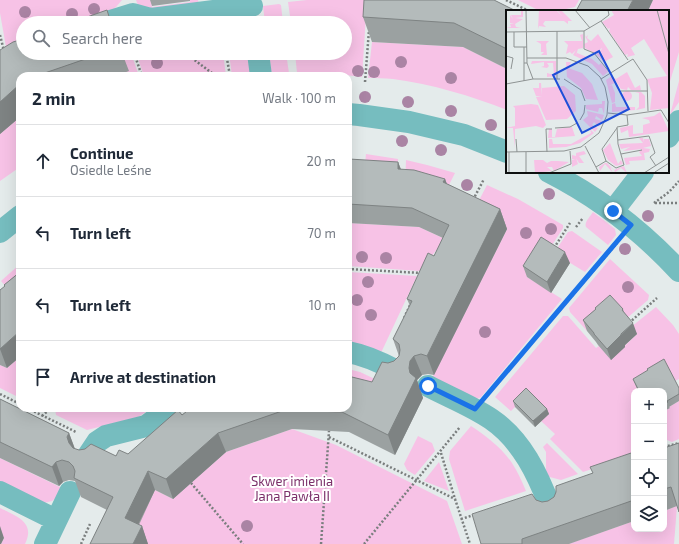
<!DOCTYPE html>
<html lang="en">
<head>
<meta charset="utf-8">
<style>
  :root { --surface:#fff; --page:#f6f6f7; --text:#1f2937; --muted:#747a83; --line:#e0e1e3 }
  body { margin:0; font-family:"Exo 2",sans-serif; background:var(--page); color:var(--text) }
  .controls { position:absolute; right:12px; bottom:12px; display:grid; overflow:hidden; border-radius:8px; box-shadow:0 4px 16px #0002 }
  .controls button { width:36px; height:36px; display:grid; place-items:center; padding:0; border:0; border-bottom:1px solid var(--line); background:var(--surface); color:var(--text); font:20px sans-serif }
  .stop { position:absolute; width:12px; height:12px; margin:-9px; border:3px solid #1a73e8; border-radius:50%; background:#fff }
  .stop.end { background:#1a73e8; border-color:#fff; box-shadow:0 1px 4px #0008 }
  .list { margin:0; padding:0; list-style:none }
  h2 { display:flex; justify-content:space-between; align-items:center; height:52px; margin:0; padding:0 16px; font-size:17px }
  h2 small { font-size:13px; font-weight:400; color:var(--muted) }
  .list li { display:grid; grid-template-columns:26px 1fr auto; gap:12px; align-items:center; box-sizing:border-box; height:72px; padding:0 16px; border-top:1px solid var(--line) }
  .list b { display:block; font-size:15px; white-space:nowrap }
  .list p { margin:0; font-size:13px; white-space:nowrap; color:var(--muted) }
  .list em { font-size:13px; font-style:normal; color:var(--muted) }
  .icon { flex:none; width:22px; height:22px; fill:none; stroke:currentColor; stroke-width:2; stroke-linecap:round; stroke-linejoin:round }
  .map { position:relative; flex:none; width:679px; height:544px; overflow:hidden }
  .search { position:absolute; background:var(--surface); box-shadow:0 4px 16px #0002; left:16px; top:16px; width:336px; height:44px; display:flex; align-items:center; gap:10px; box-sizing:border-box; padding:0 14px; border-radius:22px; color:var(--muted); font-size:15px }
  .panel { position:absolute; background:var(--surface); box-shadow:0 4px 16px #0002; left:16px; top:72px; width:336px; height:340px; border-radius:12px }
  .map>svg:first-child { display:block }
  .green { fill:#f7c2e6 }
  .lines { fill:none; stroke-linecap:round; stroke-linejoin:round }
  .path { stroke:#7a7e7e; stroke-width:2.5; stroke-dasharray:2 2; stroke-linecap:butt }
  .minor { stroke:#76bdbf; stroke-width:22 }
  .tree { fill:#aa84a4 }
  .wall { fill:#9ba1a1 }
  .shaded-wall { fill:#7e8383 }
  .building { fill:#b4bbbb; stroke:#7e8383 }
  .route { stroke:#1a73e8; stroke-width:5 }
  .labels { text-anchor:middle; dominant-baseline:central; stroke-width:4; stroke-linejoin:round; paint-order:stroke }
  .park-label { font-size:13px; fill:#7b2f69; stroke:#fff }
  .inset-road { fill:none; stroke:#8e9393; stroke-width:1 }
  .view { fill:#1d4ed8; fill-opacity:0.15; stroke:#1d4ed8; stroke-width:2 }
  .inset-edge { fill:none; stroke:#0e1010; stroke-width:2 }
</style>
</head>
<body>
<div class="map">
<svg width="679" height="544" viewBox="0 0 679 544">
  <rect width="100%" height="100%" fill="#e4ebeb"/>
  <path class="green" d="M 0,0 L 122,0 L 116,7 L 112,10 L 76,23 L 23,23 L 23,41 L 6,47 L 0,13 Z
    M 136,0 L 151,0 L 152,7 L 190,2 L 190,0 L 198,0 L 199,5 L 153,14 L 139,8 Z
    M 307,0 L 367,0 L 362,77 L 336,74 L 299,75 L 297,73 L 295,53 L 345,53 L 345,23 L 291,23 L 288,2 Z
    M 518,0 L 579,0 L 575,7 L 557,11 L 540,11 Z
    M 653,0 L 679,0 L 679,52 L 668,88 L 668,11 L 648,11 Z
    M 279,4 L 281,5 L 283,23 L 265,23 L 263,6 Z
    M 372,42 L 463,47 L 507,69 L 507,110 C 471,96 432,84 393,79 C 384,78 376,78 368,78 Z
    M 122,53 L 131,53 L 139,76 L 115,76 Z
    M 136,53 L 223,53 L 226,76 L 144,76 Z
    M 229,53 L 248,53 L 251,76 L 232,76 Z
    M 269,53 L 286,53 L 289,73 L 288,76 L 272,76 Z
    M 679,81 L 679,102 L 670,115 Z
    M 20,117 L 20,167 L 0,181 L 0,134 Z
    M 366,154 L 398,159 L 396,188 L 363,186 Z
    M 406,160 L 427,165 L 455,173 L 443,197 L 405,188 Z
    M 487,185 L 518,199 L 563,225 L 563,228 L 549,250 L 527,277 L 562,299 L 481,397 L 475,400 L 431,380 L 507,229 L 473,212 Z
    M 593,212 L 615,229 L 616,235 L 608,245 L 586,227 C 584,222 590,217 593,212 Z
    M 349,223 L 419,227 L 445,239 L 420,271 L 348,266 L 348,235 L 349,234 Z
    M 572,231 L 602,252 L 585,272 L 554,253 L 568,232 Z
    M 610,259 L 649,295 L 648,300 L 626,319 L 587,331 L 570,312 L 569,308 Z
    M 20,264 L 20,302 L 1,281 Z
    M 348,272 L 417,276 L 380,355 L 348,344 Z
    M 656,307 L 673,325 L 679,334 L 679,379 L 675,381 L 639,391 L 634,391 L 634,455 L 583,472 L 550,439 L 555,434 L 541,421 L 548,414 L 515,407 L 511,411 L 495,397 L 563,316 L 568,316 L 596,348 L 599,346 L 611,359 L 637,334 L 631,327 Z
    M 20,357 L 20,398 L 0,388 L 0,365 L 7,368 Z
    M 348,369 L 360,372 L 377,380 L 348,395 Z
    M 679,401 L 679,439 L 672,442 L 667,440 L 664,435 L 664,411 L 669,408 L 669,407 Z
    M 55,408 L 152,408 L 138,417 L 87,430 L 56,415 Z
    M 471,426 C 486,436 502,448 512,463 C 518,472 522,482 526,491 L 465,511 L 449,459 L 450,451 Z
    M 292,429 L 336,445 L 447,501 L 462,544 L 146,544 L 132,537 L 155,490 L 173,499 L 226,452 Z
    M 418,436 L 432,443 L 435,451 L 415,475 L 407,470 L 404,464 Z
    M 547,443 L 578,474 L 561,480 L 546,476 L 546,452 L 543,447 Z
    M 0,458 L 64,489 L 57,497 L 52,501 L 44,503 L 0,484 Z
    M 439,462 L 449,491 L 424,481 Z
    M 677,506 L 674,544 L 568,544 L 634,521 L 634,529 L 664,529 L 664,511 Z
    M 0,508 C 16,516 36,522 25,544 L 1,544 L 4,538 L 0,536 Z"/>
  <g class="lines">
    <path class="path" d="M 506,0 L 529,11
      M 0,35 L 4,51
      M 134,53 L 142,76
      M 185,53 L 216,76
      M 226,53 L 230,76
      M 365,82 L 369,30
      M 473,200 L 484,179
      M 654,203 L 669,192 L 679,181
      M 655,203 L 679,203
      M 576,227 L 583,218
      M 554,248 L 570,223
      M 348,269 L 421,273
      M 404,318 L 411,303
      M 629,323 L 657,298
      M 489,393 L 617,243
      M 0,394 L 20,404
      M 27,408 L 76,432
      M 42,416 L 51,408
      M 329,437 L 455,499
      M 664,447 L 679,443
      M 441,453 L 455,499 L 470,544
      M 191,483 L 243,544
      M 461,519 L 474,515
      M 81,544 L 90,524
      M 321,544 L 329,431
      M 364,544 L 460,427"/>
    <path class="minor" d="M 104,23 L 133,14 L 151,19 L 252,6
      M 258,53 L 261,76
      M 348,114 L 359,115 L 409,122 L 464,135 L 507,152
      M 668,137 L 679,121
      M 549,172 C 598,197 641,230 679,271
      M 613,211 L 643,172
      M 0,232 L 20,216
      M 348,352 C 364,355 380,362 395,370
      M 428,386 C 449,397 472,406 491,419 C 522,440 538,475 551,509
      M 87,457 L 97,442 L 106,436 L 146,426 L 170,408
      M 0,492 L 56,520
      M 45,544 L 70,492"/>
  </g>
  <g class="tree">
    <circle cx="94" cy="9" r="6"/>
    <circle cx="25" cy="12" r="6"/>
    <circle cx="72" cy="14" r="6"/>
    <circle cx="401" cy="62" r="6"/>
    <circle cx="157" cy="63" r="6"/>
    <circle cx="358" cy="71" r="6"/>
    <circle cx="374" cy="72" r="6"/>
    <circle cx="451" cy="78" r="6"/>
    <circle cx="365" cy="97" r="6"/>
    <circle cx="408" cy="102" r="6"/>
    <circle cx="451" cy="111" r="6"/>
    <circle cx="491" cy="125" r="6"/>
    <circle cx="402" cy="141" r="6"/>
    <circle cx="441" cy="150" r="6"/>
    <circle cx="467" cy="185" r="6"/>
    <circle cx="549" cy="194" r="6"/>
    <circle cx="648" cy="216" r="6"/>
    <circle cx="551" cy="229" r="6"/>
    <circle cx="526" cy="233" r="6"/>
    <circle cx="625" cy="249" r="6"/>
    <circle cx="362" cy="257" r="6"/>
    <circle cx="386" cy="258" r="6"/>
    <circle cx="368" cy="282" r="6"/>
    <circle cx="628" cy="287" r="6"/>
    <circle cx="357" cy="300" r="6"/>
    <circle cx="371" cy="315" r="6"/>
    <circle cx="485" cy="332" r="6"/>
    <circle cx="247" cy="526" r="6"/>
  </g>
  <path class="wall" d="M 150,0 L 190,0 L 190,1 L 152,6 Z
    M 507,11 L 507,69 L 463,47 L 372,42 L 363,17 Z
    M 0,50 L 23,53 L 122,53 L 129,71 L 115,76 L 20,76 L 20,117 L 0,134 Z
    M 348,161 L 398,162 L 401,169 L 445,179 L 447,184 L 500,209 L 507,229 L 434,375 L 428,374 L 422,375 L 417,380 L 423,398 L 395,455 L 349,432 L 292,429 L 226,452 L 173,499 L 155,490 L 139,525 L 142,526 L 148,544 L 90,544 L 107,510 L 81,497 L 75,481 L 69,480 L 63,482 L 59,486 L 0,458 L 0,399 L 69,433 L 75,449 L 79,450 L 116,456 L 128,454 L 182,415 L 372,382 L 388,363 L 394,361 L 399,356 L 393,339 L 410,306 L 407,299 L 434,256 L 443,238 L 419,227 L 348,223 Z
    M 570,263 L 551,293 L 527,277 L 523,266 Z
    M 20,272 L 7,368 L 0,365 L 0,290 L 5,287 L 4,285 Z
    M 595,308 L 623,309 L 624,312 L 637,334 L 625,345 L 625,347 L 611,360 L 598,345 L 596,342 L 587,331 L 583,320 L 596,309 Z
    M 633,379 L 679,388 L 679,401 L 669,407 L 670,408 L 664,411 L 664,391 L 638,391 Z
    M 513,401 L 547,409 L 549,414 L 535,427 L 515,407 Z
    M 664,448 L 677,506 L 664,511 Z
    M 634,452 L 634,521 L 569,544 L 481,544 L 536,500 L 542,502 L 548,501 L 593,473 Z"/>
  <path class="shaded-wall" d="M 633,0 L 653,0 L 648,11 L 627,11 Z
    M 20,84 L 20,117 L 0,134 L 0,102 Z
    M 398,162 L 405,181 L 398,169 Z
    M 445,179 L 452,198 L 443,182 Z
    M 500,209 L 507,229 L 434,375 L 427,356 Z
    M 565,252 L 570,263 L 551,293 L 547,282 Z
    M 633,323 L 637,334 L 625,345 L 625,347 L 611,360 L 607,349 Z
    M 20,331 L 20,357 L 7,368 L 0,349 Z
    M 414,356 L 422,375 L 417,380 L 423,398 L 395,455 L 388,435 L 409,368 L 410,361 Z
    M 547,409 L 549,414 L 535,427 L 533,421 Z
    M 69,433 L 76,452 L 69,443 L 67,437 Z
    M 218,433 L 226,452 L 173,499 L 166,479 Z
    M 56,462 L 63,482 L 59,486 L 52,467 Z
    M 148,471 L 155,490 L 132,537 L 125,518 Z
    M 0,526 L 4,538 L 1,544 L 0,544 Z
    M 142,526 L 148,544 L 133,544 Z"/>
  <path class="building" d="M 364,0 L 494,0 L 516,11 L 507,11 L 507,49 L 454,23 L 363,17 Z
    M 582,0 L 633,0 L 627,11 L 576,11 Z
    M 107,10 L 111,23 L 70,23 Z
    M 23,39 L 23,53 L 103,53 L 36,76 L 20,76 L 20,84 L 0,102 L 0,50 L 13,42 Z
    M 349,159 L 398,162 L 398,169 L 414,170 L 445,179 L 443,182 L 500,209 L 427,356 L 421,354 L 414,356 L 410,361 L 409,368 L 410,373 L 416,378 L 388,435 L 342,412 L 285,410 L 218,433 L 166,479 L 148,471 L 125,518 L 142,526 L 133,544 L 90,544 L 113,497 L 74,478 L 75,471 L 73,466 L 69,462 L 62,460 L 56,462 L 52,467 L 0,442 L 0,399 L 69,433 L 67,437 L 69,443 L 73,448 L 79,450 L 85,449 L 91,444 L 116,456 L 119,450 L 128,454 L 178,410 L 182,415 L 191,408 L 348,408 L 348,376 L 372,382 L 382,362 L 388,363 L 394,361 L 399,356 L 400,350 L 399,344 L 393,339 L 412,301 L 407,299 L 428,253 L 434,256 L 449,225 L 412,208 L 348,204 L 348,161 L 349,161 Z
    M 541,237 L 565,252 L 547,282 L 523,266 Z
    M 20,272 L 20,331 L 0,349 L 0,290 L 5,286 L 4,285 Z
    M 610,295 L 623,309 L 622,310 L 633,323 L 621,334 L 621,335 L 607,349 L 594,334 L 594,333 L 583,320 L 596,309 L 595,308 Z
    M 664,359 L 679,388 L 679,394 L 667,401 L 668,402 L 664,404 L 664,391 L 639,391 L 633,379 L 648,370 L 647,369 Z
    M 526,388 L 547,409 L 533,421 L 513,401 Z
    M 679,443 L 679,512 L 671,487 L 664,489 L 664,448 Z
    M 634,452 L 634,500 L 522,539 L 522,544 L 481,544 L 472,514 L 532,494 L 536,500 L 542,502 L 548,501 L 554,497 L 556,492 L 556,486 L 593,473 L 590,467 Z"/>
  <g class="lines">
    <path class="route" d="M 428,386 L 475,409 L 631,225 L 613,211"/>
  </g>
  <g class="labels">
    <g class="park-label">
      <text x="292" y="481">Skwer imienia<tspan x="292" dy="15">Jana Pawła II</tspan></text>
    </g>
  </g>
  <g transform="translate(506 10)">
    <rect width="163" height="163" fill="#e4ebeb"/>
    <path d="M 33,0 L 50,0 L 56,6 L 51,0 L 55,0 L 66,11 L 62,11 L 62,20 L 62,14 L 58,11 L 39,11 L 37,14 L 40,17 L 33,16 L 32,19 ZM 105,0 L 163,0 L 163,98 L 144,100 L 146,83 L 141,69 L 161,66 L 138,29 L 125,38 L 129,45 L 121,47 L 122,44 L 119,45 L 103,21 L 104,18 L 102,19 L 96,12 L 108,5 ZM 15,1 L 17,1 L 17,7 L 9,8 L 17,9 L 9,14 L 10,17 L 15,18 L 0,18 L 5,17 L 4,14 L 8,14 L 4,13 L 4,5 L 7,9 L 5,5 L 15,5 ZM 77,24 L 77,38 L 72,39 L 70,45 L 71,43 L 86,49 L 93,55 L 95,53 L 102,62 L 97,66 L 86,54 L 67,45 L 70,40 L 66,44 L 64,42 L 60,44 L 62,35 L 58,31 L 76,31 L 74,25 ZM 78,24 L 80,27 L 82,25 L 81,28 L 85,31 L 92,24 L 107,47 L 98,52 L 90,44 L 96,39 L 96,38 L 89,44 L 79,38 L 78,34 L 82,32 ZM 30,31 L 43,31 L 40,34 L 41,45 L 35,45 L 38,42 L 35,42 L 35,34 ZM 26,51 L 50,51 L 50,66 L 41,67 L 41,63 L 48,65 L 47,53 L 41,53 L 43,56 L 41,58 L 35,57 L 38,56 L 38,52 L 25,54 ZM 60,52 L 65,52 L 62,58 L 76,63 L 86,74 L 92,90 L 80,89 L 75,78 L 61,67 ZM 121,62 L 129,78 L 134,75 L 135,80 L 125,80 L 122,77 L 121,80 L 115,79 L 107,67 L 110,69 ZM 106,66 L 110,72 L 103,76 L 106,75 L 109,83 L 109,92 L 106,93 L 100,70 ZM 25,73 L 27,78 L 33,78 L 33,73 L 28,73 L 35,73 L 36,85 L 36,78 L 58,76 L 69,85 L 70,101 L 61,109 L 40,110 L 30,87 L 36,86 L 30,86 ZM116 86a5 5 0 1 1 10 0a5 5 0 1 1-10 0ZM 135,82 L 139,86 L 139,98 L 130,100 L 133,97 L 133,83 L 129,82 ZM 96,91 L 99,91 L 98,104 L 96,98 L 93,98 L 92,102 L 80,99 L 80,95 L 96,94 ZM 109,93 L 110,97 L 129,97 L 129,100 L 106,102 L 106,94 ZM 25,94 L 32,95 L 40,115 L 37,118 L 30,116 L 9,119 L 9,138 L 7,118 L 0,118 L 9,116 L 9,98 L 7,96 ZM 81,101 L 98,105 L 96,110 L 90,106 L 89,109 L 96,111 L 93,117 L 88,112 L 86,115 L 92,118 L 89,122 L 77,110 L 82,106 ZM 154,102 L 163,121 L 123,127 L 122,120 L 115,123 L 114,118 L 127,115 L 127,124 L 137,123 L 137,115 L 144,113 L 143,110 L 136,108 L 148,106 ZM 66,117 L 69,126 L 42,128 L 43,119 L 46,119 L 46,127 L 49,127 L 51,119 ZM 84,119 L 88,123 L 74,133 L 60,137 L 43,138 L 43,129 L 46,129 L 47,134 L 65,134 L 85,123 ZM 133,128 L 137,128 L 138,132 L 138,129 L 143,129 L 145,136 L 137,138 L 144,139 L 143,142 L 138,143 L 139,150 L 123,151 L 124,154 L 120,155 L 118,148 L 136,146 L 133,142 L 136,139 L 117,141 L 124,137 L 115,139 L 113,134 L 137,133 ZM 104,133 L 112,154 L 115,150 L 117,154 L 110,156 L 102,150 L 97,140 ZM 78,141 L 80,144 L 73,146 L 78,153 L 73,153 L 70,148 L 72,154 L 66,157 L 66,150 L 69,149 L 66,149 L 66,145 L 70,146 L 70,143 ZM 28,150 L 37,150 L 41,153 L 45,151 L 52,151 L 54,154 L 52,151 L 63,152 L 48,161 L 46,157 L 41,157 L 46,161 L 29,163 ZM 101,153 L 108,160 L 118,156 L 121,163 L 115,158 L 108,163 L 109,161 L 104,157 L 107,163 L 99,154 L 94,161 L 93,157 L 99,153 Z" fill="#f7c2e6"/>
    <path class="inset-road" d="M 20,0 L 21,53 L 27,69M 69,0 L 84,18M 151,0 L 163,44M 95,11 L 103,5 L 102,0M 51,21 L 51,69M 78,21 L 78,39 L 88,43 L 104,63M 0,22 L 78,21 L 95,11 L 122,50M 8,22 L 8,37 L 21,37M 18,37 L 18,53 L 21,53M 0,46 L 7,48 L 5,59M 18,53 L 18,71M 58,69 L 75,80 L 79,91M 95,69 L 127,49 L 141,70 L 142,101M 0,74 L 27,69 L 54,69M 115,81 L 142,81M 102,103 L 121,105 L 155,100 L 163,113M 74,110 L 78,103 L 79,95M 49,118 L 64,117 L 71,113M 10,129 L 11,142M 112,130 L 143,126 L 149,143 L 144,147 L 150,156M 79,136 L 93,163M 0,142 L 58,141 L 75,137 L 93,123 L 101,105 L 102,92 L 99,77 L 94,67 L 82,56 L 60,48 L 21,48M 3,142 L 3,163M 20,142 L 20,163M 41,142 L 40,119 L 46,119M 115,144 L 136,140M 100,151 L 96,139 L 111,118M 90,157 L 100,151 L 110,158 L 118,155 L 112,134 L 111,117 L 122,115 L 121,105M 149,162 L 163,153M 43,163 L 65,154 L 64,141M 138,163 L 163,147"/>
    <path class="view" d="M 93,41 L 123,99 L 76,123 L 47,65 Z"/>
    <rect width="163" height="163" class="inset-edge"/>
  </g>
</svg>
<div class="controls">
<button>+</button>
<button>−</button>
<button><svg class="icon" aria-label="locate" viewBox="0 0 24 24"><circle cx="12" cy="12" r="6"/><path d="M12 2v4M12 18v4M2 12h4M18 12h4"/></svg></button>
<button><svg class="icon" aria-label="layers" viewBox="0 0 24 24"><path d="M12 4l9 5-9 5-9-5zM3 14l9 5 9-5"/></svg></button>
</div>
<div class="stop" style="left:428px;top:386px"></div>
<div class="stop end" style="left:613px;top:211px"></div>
<div class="search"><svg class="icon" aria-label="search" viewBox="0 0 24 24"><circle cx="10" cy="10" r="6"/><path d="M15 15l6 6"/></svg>Search here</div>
<section class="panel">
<h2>2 min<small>Walk · 100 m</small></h2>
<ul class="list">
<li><svg class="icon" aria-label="ahead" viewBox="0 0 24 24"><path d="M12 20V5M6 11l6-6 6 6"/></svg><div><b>Continue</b><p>Osiedle Leśne</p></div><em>20 m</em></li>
<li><svg class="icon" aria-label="left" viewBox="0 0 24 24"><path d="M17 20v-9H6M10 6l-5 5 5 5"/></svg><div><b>Turn left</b></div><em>70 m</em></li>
<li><svg class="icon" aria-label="left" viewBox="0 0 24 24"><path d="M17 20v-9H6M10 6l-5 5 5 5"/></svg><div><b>Turn left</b></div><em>10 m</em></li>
<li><svg class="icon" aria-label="arrive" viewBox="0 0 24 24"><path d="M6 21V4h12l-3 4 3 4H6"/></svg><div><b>Arrive at destination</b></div></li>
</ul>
</section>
</div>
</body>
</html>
